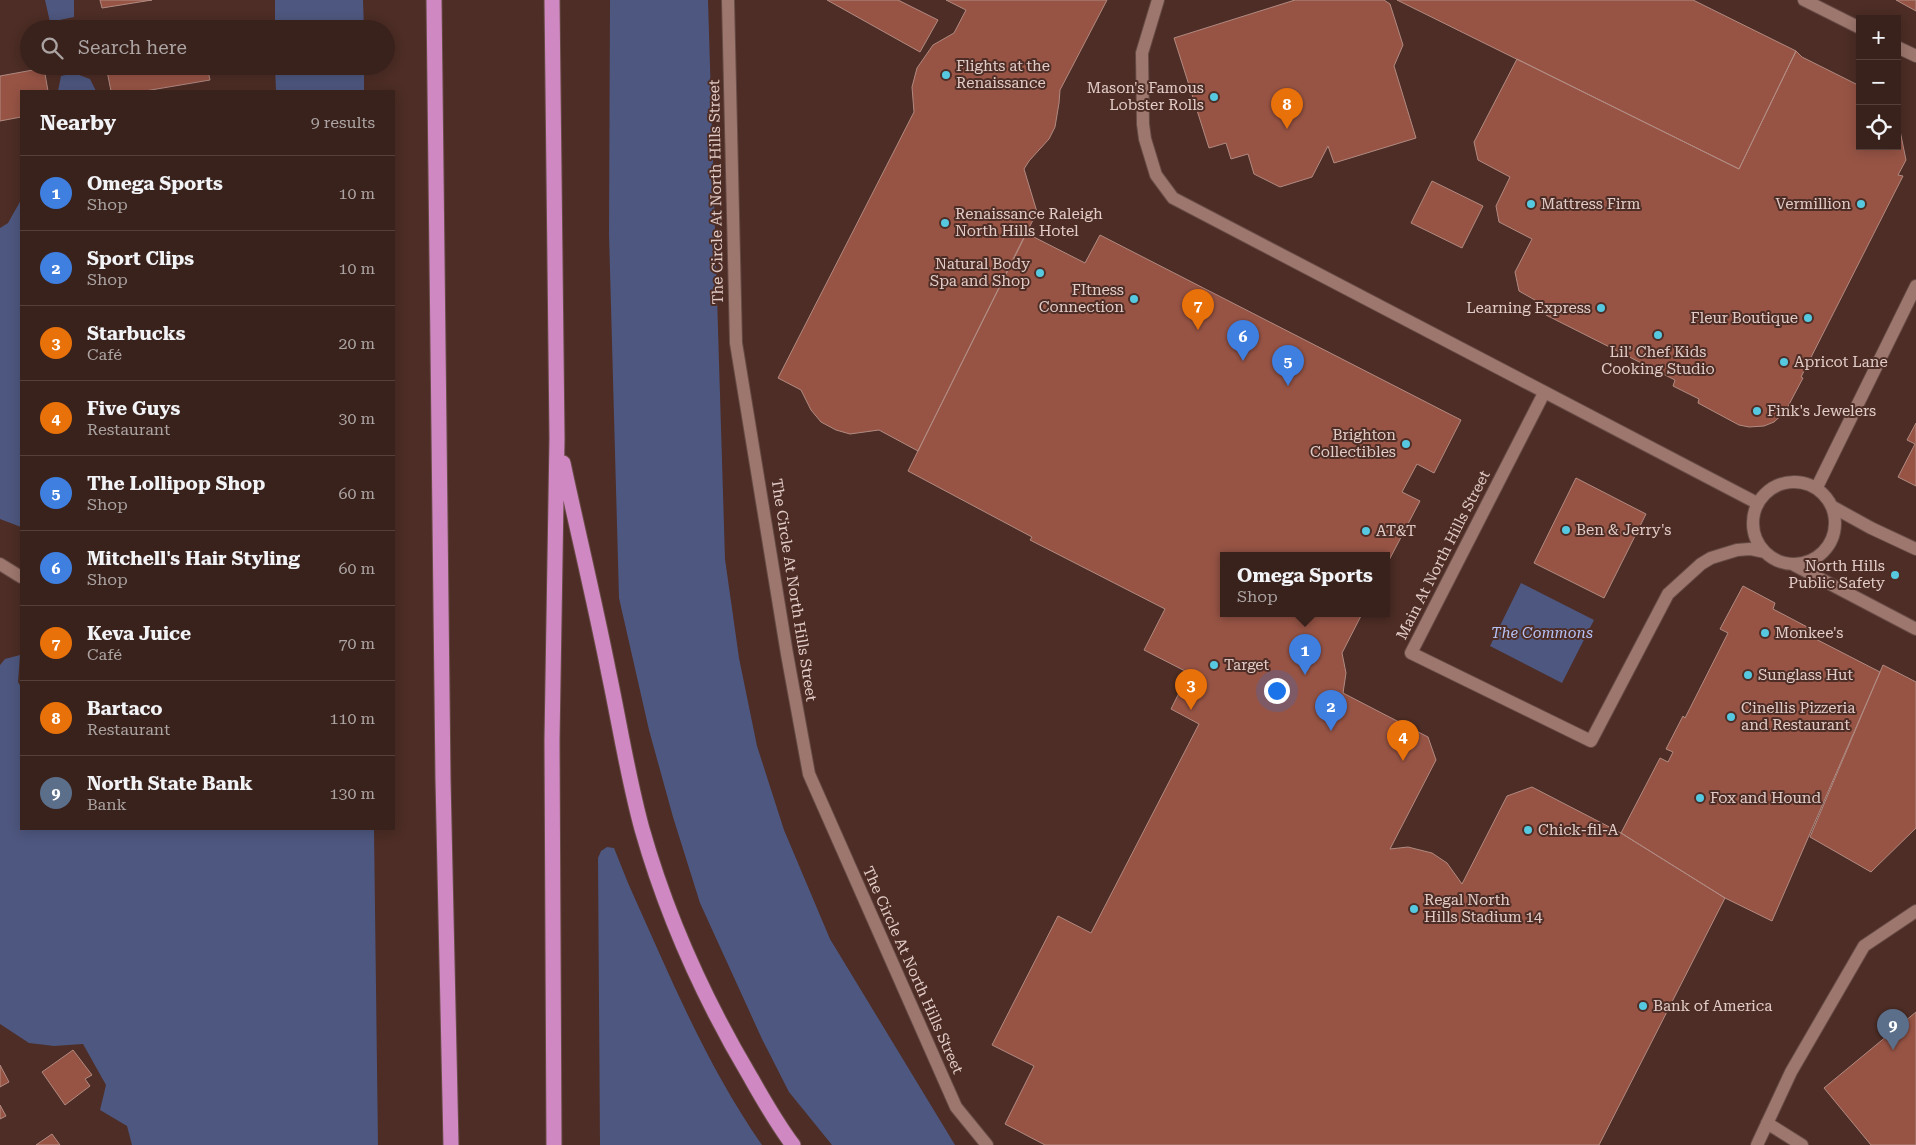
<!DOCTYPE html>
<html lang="en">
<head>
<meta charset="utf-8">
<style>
  :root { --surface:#3a221c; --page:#452f29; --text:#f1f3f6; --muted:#aba4a3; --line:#543f3b; --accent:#56c9e1 }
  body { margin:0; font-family:"Roboto Serif",serif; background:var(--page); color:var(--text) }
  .controls { position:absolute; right:15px; top:15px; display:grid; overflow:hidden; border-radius:0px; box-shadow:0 2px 12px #0003 }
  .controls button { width:45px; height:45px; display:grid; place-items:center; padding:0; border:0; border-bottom:1px solid var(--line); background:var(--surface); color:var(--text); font:25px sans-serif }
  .you { position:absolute; left:1276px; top:690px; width:18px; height:18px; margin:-12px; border:4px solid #fff; border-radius:50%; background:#1a73e8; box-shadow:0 0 0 8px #1a73e833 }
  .badge { display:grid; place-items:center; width:32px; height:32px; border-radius:50%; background:var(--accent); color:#fff; font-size:16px; font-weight:700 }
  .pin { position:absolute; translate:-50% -41px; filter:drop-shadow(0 1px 2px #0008) }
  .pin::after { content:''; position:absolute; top:26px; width:18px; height:15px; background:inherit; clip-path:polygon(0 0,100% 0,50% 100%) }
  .popup { position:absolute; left:1220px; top:552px; width:170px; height:65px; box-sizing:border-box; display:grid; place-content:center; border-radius:0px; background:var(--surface); filter:drop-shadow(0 1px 4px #0005); font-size:16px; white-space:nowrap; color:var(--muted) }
  .popup b { font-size:19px; color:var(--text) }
  .popup::after { content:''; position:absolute; left:50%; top:100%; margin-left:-10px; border:10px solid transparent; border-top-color:var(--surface) }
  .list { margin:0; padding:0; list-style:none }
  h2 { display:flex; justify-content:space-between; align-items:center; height:65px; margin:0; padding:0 20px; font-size:21px }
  h2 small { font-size:16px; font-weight:400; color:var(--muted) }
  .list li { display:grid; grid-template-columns:32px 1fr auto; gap:15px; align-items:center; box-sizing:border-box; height:75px; padding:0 20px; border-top:1px solid var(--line) }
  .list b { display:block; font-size:19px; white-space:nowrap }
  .list p { margin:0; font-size:16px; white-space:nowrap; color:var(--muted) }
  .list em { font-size:16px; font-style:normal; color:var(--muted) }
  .icon { flex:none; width:28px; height:28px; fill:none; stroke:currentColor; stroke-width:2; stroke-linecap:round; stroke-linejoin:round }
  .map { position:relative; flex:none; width:1916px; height:1145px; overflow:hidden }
  .search { position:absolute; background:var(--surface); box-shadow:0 2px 12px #0003; left:20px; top:20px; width:375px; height:55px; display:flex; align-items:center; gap:12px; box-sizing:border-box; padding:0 18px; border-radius:28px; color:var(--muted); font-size:19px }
  .panel { position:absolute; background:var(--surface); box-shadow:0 2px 12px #0003; left:20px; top:90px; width:375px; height:740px; border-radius:0px }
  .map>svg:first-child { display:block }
  .green { fill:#4e577f }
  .building { fill:#975445; stroke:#b18a81 }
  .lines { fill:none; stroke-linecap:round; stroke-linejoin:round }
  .minor-casing { stroke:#674b46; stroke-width:14 }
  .highway-casing { stroke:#674b46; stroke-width:17 }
  .minor { stroke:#9d776e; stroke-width:12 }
  .highway { stroke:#d088c2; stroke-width:15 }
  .poi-dot { fill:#56c9e1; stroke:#4d2d25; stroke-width:2 }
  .labels { text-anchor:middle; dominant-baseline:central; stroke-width:4; stroke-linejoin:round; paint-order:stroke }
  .poi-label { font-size:15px; fill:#e2ccc7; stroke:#4d2d25; text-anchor:start }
  .street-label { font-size:15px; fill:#e2ccc7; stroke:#4d2d25 }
  .park-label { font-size:15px; font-style:italic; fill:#b6c2f6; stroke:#4d2d25 }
</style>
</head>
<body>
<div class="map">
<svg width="1916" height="1145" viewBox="0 0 1916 1145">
  <rect width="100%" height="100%" fill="#4d2d25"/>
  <path class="green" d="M 45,0 L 74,0 L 74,17 L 50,22 Z
    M 275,0 L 363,0 L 364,29 L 275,29 Z
    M 610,0 L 708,0 L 725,559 L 739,658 L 757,746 L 784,830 L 830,939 L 955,1145 L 832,1145 L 789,1092 L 762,1039 L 700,903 L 673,817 L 649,730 L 619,598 L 609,234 Z
    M 275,66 L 364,66 L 364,91 L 276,91 Z
    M 74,73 L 90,79 L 96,91 L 58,91 L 61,76 Z
    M 21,200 L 21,527 L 0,519 L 0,228 L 8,223 Z
    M 1521,583 L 1594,620 L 1562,683 L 1490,646 Z
    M 20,655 L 18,682 L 21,687 L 21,829 L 374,829 L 378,1145 L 132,1145 L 127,1126 L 100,1110 L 106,1085 L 83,1044 L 54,1046 L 29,1043 L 0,1024 L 0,665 L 5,659 Z
    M 607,847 L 614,848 L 628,883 C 669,974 705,1063 762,1145 L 600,1145 L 598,858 L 601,851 Z"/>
  <path class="building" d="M 100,0 L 152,0 L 102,8 Z
    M 827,0 L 898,0 L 938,20 L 920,52 Z
    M 946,0 L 1107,0 L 1060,90 L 1059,103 L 1055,127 L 1049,139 L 1029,161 L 1024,169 L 1037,212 L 918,451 L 879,430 L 850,434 L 836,430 L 821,422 L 811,410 L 801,390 L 778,378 L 914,112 L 912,87 L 917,68 L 933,45 L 954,33 L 966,10 Z
    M 1295,0 L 1384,0 L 1390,4 L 1403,45 L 1394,66 L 1416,138 L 1334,163 L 1328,146 L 1312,177 L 1280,187 L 1254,174 L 1248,154 L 1231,159 L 1226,143 L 1209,148 L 1174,38 Z
    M 1397,0 L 1693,0 L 1796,51 L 1739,169 Z
    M 1896,0 L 1916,0 L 1916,11 Z
    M 199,21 L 201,29 L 154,29 Z
    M 1796,51 L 1802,57 L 1860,86 L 1860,146 L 1897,146 L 1897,116 L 1906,160 L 1898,175 L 1903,176 L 1801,377 L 1803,378 L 1785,412 L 1774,422 L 1764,426 L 1749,427 L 1739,425 L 1698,403 L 1699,399 L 1673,386 L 1675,380 L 1546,315 L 1549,308 L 1519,291 L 1515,272 L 1532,239 L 1499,222 L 1496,206 L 1510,177 L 1478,160 L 1474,142 L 1517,59 L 1739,169 Z
    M 123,66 L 207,66 L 210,80 L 145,91 L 111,91 L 107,71 L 124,68 Z
    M 44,68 L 48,91 L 21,91 L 21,117 L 0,121 L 0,76 Z
    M 1432,181 L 1483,206 L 1462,248 L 1411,223 Z
    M 1026,233 L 1085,263 L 1100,235 L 1461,420 L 1434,473 L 1417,464 L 1402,492 L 1420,501 L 1386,566 L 1386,556 L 1224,556 L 1224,614 L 1362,614 L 1342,653 L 1346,673 L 1343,693 L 1428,737 L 1436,760 L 1390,849 L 1408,847 L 1432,853 L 1447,863 L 1462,884 L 1507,796 L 1532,787 L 1621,833 L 1725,898 L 1599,1145 L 1045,1145 L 1005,1124 L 1034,1066 L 992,1045 L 1058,916 L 1091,933 L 1199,724 L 1171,709 L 1189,673 L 1144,650 L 1165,609 L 1030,540 L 1032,537 L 908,471 Z
    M 1916,423 L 1916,486 L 1898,477 L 1915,444 L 1907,440 Z
    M 1576,478 L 1646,514 L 1604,598 L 1534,563 Z
    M 1743,586 L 1775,603 L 1773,609 L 1811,629 L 1808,635 L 1880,672 L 1772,921 L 1725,898 L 1621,833 L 1660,758 L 1668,762 L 1673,752 L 1666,749 L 1683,716 L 1685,718 L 1728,633 L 1720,629 Z
    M 1883,665 L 1916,682 L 1916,828 L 1871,872 L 1810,837 Z
    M 1916,1012 L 1916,1145 L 1871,1145 L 1824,1088 Z
    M 73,1050 L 92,1075 L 85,1079 L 90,1086 L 65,1105 L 42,1072 Z
    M 0,1065 L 9,1082 L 0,1087 Z
    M 0,1105 L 6,1116 L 0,1119 Z
    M 52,1134 L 60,1145 L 36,1145 Z"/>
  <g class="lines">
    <g class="minor-casing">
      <path id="minor" d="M 728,0 L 736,343 L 787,654 L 809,774 L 956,1107 L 987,1145
        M 1158,0 L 1142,53 L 1143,124 L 1145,139 L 1156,175 L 1173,198 L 1757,503
        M 1804,0 L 1860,28
        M 1897,47 L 1916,56
        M 1544,393 L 1411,653 L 1591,741 L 1668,594 L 1701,564 L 1711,558 L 1737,550 L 1750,549 L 1764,552
        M1753 523a41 41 0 1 1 82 0a41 41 0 1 1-82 0Z
        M 1817,487 L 1916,286
        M 1833,507 L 1871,528 L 1916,549
        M 0,564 L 21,577
        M 1794,565 L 1916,629
        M 1767,1123 L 1802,1145
        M 1757,1145 L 1791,1072 L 1864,946 L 1916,911"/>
    </g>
    <g class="highway-casing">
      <path id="highway" d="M 434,0 L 443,779 L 451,1145
        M 552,0 L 557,438 L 552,740 L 554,1145
        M 563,463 C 578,533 595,603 609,674 C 620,726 628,778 642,829 C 667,917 704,999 751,1078 C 764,1101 777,1124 793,1145"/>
    </g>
    <use href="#minor" class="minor"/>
    <use href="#highway" class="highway"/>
  </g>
  <g class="poi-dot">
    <circle cx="946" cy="75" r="5"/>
    <circle cx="1214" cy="97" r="5"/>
    <circle cx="1531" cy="204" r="5"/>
    <circle cx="1861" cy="204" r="5"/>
    <circle cx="945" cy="223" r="5"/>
    <circle cx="1040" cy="273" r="5"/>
    <circle cx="1134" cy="299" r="5"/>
    <circle cx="1601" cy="308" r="5"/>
    <circle cx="1808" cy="318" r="5"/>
    <circle cx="1658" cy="335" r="5"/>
    <circle cx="1784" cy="362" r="5"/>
    <circle cx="1757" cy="411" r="5"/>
    <circle cx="1406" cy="444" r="5"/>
    <circle cx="1566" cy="530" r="5"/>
    <circle cx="1366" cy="531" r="5"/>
    <circle cx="1895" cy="575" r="5"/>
    <circle cx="1765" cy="633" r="5"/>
    <circle cx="1214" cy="665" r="5"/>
    <circle cx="1748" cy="675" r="5"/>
    <circle cx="1731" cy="717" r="5"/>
    <circle cx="1700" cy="798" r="5"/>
    <circle cx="1528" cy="830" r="5"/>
    <circle cx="1414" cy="909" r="5"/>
    <circle cx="1643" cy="1006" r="5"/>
  </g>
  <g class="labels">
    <g class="poi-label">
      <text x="956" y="66">Flights at the<tspan x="956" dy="17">Renaissance</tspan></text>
      <text x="1204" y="88" text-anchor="end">Mason's Famous<tspan x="1204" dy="17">Lobster Rolls</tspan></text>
      <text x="1541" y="204">Mattress Firm</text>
      <text x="1851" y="204" text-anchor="end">Vermillion</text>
      <text x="955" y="214">Renaissance Raleigh<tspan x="955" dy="17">North Hills Hotel</tspan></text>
      <text x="1030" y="264" text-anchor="end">Natural Body<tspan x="1030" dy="17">Spa and Shop</tspan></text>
      <text x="1124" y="290" text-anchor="end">FItness<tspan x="1124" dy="17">Connection</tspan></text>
      <text x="1591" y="308" text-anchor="end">Learning Express</text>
      <text x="1798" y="318" text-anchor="end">Fleur Boutique</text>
      <text x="1658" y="352" text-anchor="middle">Lil' Chef Kids<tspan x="1658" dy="17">Cooking Studio</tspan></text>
      <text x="1794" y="362">Apricot Lane</text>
      <text x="1767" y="411">Fink's Jewelers</text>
      <text x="1396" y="435" text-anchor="end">Brighton<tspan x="1396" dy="17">Collectibles</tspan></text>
      <text x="1576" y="530">Ben &amp; Jerry's</text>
      <text x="1376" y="531">AT&amp;T</text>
      <text x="1885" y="566" text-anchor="end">North Hills<tspan x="1885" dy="17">Public Safety</tspan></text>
      <text x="1775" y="633">Monkee's</text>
      <text x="1224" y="665">Target</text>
      <text x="1758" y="675">Sunglass Hut</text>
      <text x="1741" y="708">Cinellis Pizzeria<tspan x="1741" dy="17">and Restaurant</tspan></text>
      <text x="1710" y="798">Fox and Hound</text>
      <text x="1538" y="830">Chick-fil-A</text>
      <text x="1424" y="900">Regal North<tspan x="1424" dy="17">Hills Stadium 14</tspan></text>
      <text x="1653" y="1006">Bank of America</text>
    </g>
    <g class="street-label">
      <text transform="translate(716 192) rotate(-91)">The Circle At North Hills Street</text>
      <text transform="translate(1443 555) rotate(-63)">Main At North Hills Street</text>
      <text transform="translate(794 590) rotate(81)">The Circle At North Hills Street</text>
      <text transform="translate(913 970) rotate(66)">The Circle At North Hills Street</text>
    </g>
    <g class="park-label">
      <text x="1542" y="633">The Commons</text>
    </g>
  </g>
</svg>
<div class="controls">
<button>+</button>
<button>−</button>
<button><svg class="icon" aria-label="locate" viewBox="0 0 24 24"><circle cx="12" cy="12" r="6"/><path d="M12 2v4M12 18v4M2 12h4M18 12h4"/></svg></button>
</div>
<div class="you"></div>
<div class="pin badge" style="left:1305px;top:675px;background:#3f7fe0">1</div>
<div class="popup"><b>Omega Sports</b>Shop</div>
<div class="pin badge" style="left:1331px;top:731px;background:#3f7fe0">2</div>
<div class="pin badge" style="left:1191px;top:710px;background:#e8710a">3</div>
<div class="pin badge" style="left:1403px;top:761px;background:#e8710a">4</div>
<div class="pin badge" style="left:1288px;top:386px;background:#3f7fe0">5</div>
<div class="pin badge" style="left:1243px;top:361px;background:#3f7fe0">6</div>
<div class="pin badge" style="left:1198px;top:330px;background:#e8710a">7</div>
<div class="pin badge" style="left:1287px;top:129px;background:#e8710a">8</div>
<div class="pin badge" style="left:1893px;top:1050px;background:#5c6f8a">9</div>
<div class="search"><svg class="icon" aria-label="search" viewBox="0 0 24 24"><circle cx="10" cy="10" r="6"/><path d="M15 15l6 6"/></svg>Search here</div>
<section class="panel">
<h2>Nearby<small>9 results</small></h2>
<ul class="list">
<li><span class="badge" style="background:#3f7fe0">1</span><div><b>Omega Sports</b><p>Shop</p></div><em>10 m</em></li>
<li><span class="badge" style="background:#3f7fe0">2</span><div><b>Sport Clips</b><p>Shop</p></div><em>10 m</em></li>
<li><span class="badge" style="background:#e8710a">3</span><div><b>Starbucks</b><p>Café</p></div><em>20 m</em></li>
<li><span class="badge" style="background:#e8710a">4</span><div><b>Five Guys</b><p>Restaurant</p></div><em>30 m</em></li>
<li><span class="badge" style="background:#3f7fe0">5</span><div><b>The Lollipop Shop</b><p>Shop</p></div><em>60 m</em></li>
<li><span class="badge" style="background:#3f7fe0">6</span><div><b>Mitchell's Hair Styling</b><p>Shop</p></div><em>60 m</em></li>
<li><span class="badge" style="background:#e8710a">7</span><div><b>Keva Juice</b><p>Café</p></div><em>70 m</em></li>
<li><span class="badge" style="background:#e8710a">8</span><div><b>Bartaco</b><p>Restaurant</p></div><em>110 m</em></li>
<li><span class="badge" style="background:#5c6f8a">9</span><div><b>North State Bank</b><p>Bank</p></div><em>130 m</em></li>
</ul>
</section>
</div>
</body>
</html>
